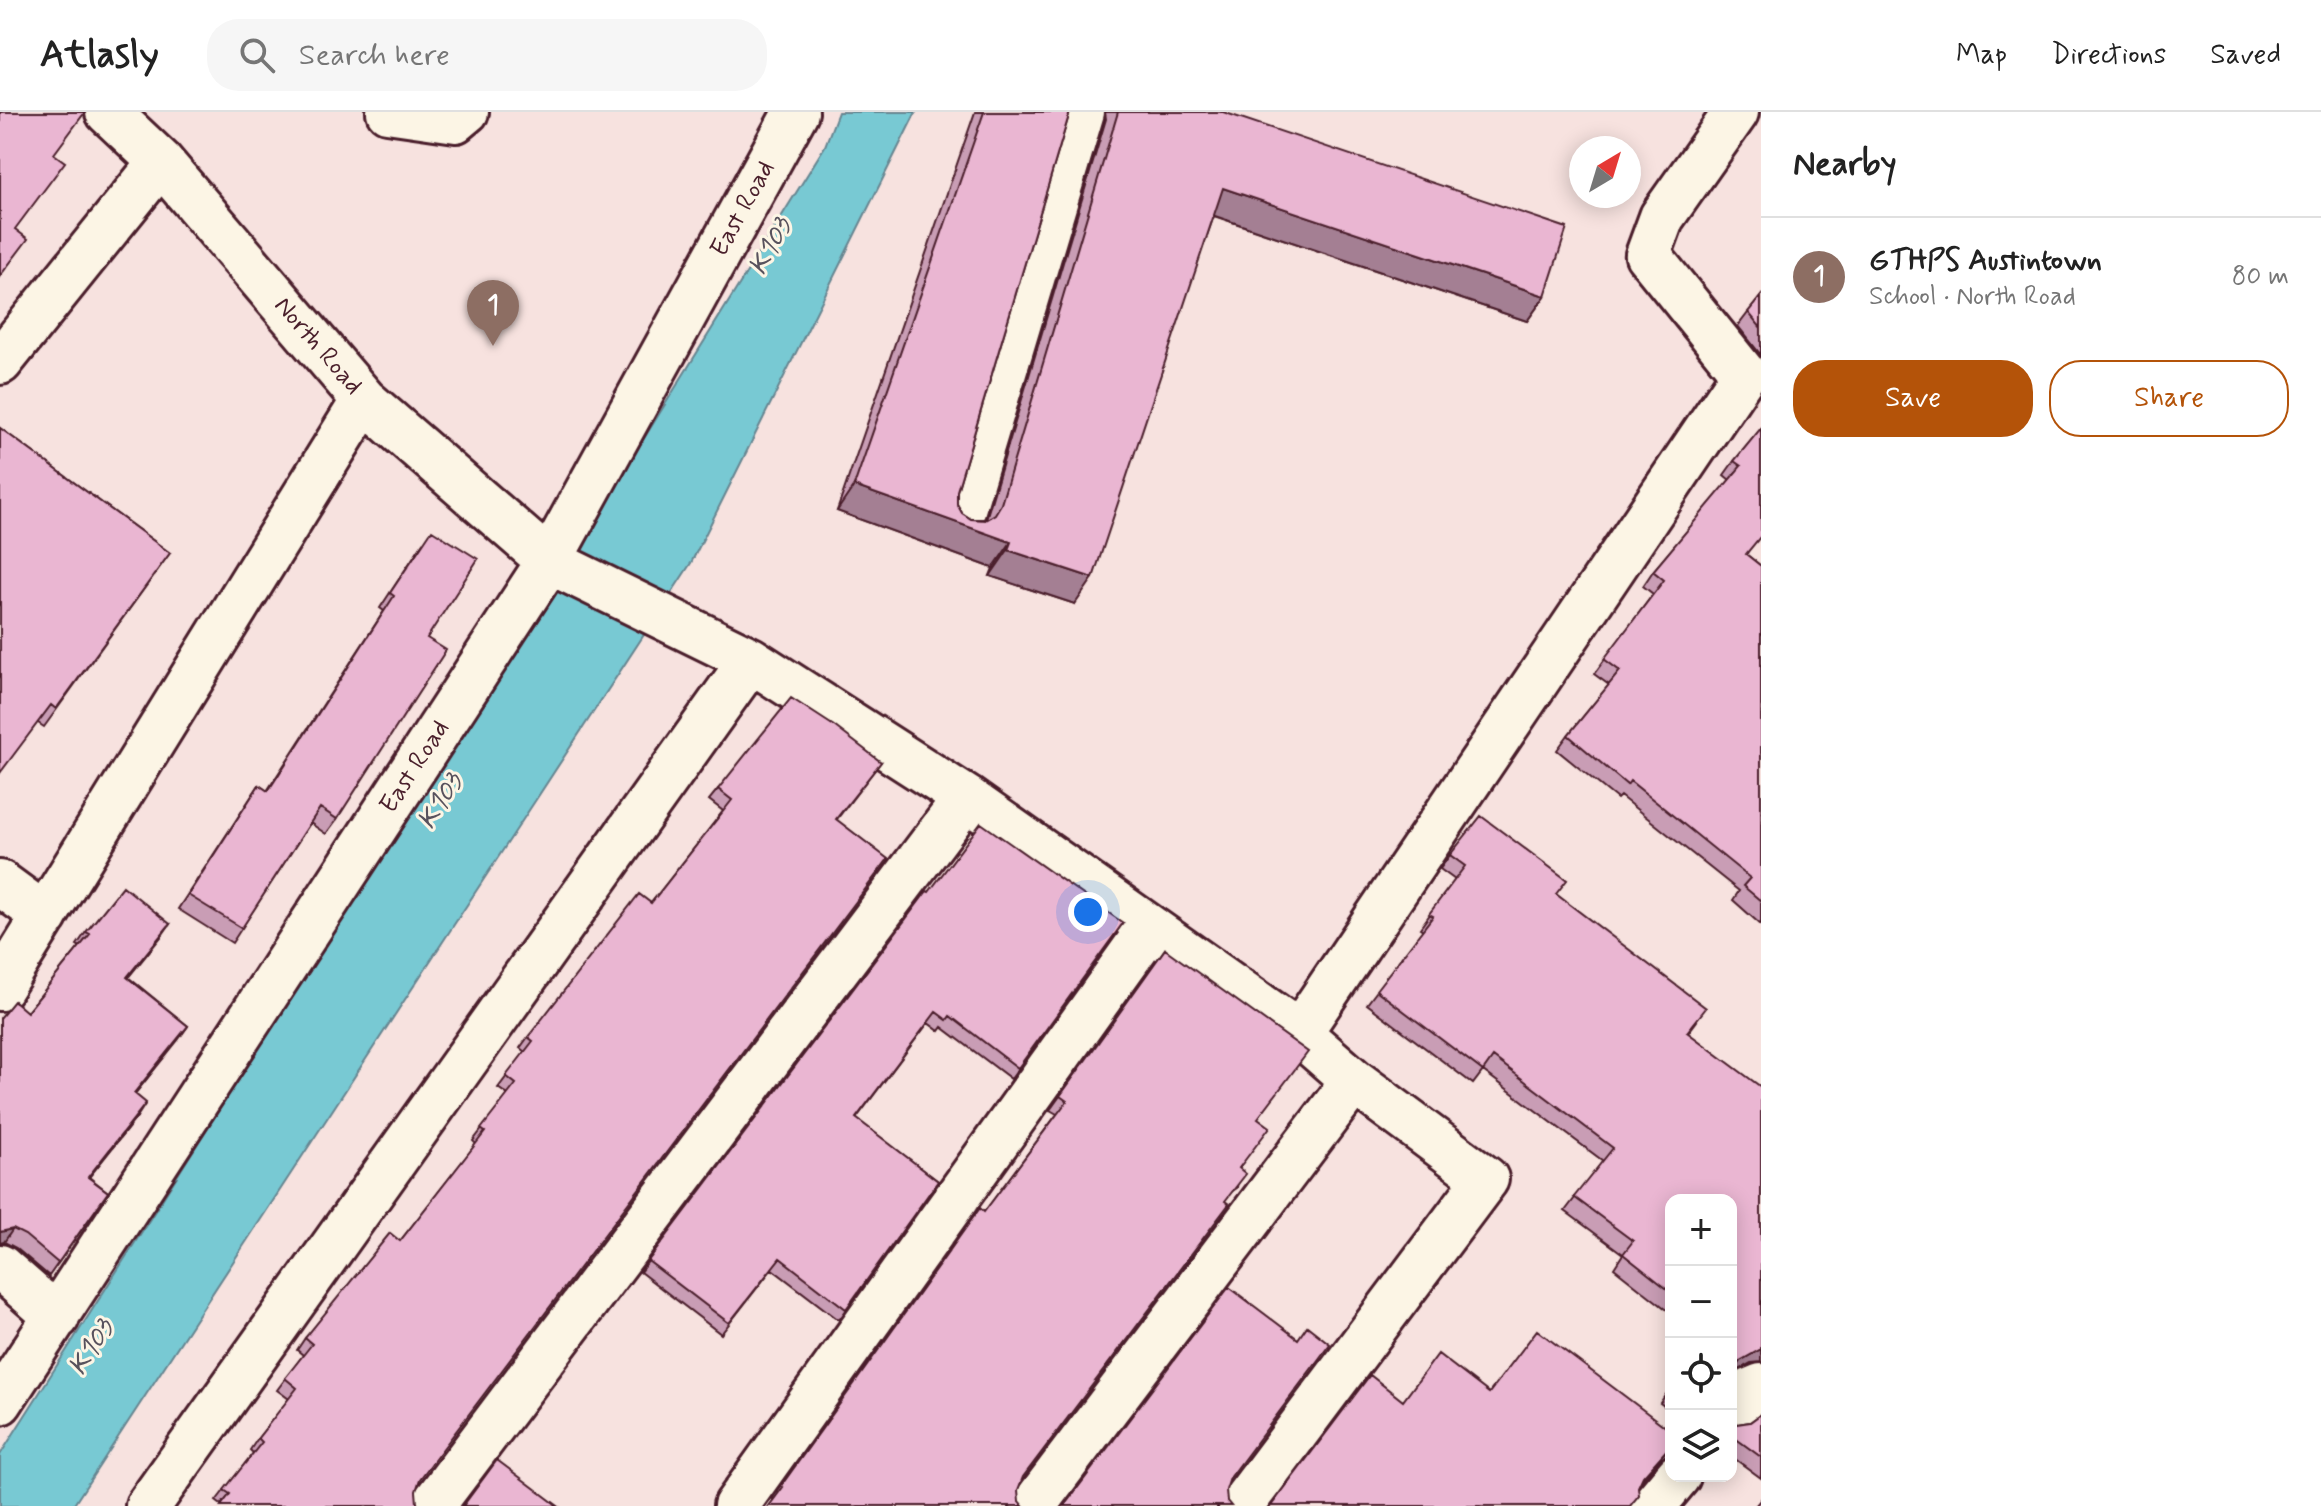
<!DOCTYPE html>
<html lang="en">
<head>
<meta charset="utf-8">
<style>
  :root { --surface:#fff; --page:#f6f6f6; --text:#222; --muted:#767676; --line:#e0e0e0; --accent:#b45309 }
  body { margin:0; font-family:Mynerve,sans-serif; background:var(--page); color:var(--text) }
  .controls { position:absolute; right:24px; bottom:24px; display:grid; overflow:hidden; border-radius:16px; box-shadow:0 4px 20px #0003 }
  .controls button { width:72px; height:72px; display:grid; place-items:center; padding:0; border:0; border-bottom:2px solid var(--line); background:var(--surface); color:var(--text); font:40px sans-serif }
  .compass { position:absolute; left:1569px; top:24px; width:72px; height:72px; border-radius:50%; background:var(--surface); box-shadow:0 4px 20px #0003; rotate:38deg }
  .you { position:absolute; left:1088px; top:800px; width:28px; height:28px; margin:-20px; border:6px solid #fff; border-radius:50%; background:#1a73e8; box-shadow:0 0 0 12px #1a73e833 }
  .badge { display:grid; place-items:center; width:52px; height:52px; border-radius:50%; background:var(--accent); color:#fff; font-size:26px; font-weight:700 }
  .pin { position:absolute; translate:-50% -66px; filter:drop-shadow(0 2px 4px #0008) }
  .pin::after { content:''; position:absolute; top:42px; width:28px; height:24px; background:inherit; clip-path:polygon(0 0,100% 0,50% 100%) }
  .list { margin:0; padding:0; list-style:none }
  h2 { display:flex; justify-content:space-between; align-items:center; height:104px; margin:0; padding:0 32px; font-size:34px }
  h2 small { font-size:26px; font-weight:400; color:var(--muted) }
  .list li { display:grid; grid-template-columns:52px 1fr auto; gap:24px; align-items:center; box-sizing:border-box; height:120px; padding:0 32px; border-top:2px solid var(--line) }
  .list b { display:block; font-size:30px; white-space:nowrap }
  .list p { margin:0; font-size:26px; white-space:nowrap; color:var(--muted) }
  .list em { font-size:26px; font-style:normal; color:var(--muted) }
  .actions { display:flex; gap:16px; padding:24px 32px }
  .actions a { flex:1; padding:18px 0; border:2px solid var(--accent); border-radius:32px; text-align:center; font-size:28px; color:var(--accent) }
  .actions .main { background:var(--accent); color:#fff }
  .icon { flex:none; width:44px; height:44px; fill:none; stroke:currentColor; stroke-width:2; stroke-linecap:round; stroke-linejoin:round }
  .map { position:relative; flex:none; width:1761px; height:1394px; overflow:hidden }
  header { display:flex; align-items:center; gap:48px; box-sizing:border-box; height:112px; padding:0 40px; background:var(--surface); border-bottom:2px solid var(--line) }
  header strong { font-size:38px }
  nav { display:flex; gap:44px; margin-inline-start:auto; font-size:28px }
  .search { width:560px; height:72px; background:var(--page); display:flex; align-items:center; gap:20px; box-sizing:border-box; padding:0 28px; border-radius:32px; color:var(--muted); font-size:30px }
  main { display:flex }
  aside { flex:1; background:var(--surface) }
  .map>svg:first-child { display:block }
  .water { fill:#78c9d3; stroke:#668590; stroke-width:2 }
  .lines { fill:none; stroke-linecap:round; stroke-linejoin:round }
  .service-casing { stroke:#4a1f2b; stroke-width:46 }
  .minor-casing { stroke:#4a1f2b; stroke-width:50 }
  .service { stroke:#fcf5e5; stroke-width:40 }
  .minor { stroke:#fcf5e5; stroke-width:44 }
  .wall { fill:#c99db5; stroke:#4a1f2b; stroke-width:2 }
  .shaded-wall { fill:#a47f93; stroke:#4a1f2b; stroke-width:2 }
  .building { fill:#eab6d2; stroke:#4a1f2b; stroke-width:2 }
  .labels { text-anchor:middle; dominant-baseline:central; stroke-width:6; stroke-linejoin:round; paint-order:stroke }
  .street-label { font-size:26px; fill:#4a1f2b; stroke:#fcf5e5 }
  .water-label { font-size:28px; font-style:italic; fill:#58525d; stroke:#fcf5e5 }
</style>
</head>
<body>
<header>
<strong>Atlasly</strong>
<div class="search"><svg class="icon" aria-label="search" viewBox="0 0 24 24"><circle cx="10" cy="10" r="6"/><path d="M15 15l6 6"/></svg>Search here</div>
<nav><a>Map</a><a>Directions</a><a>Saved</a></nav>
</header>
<main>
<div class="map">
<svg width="1761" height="1394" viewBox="0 0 1761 1394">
  <rect width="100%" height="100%" fill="#f7e2df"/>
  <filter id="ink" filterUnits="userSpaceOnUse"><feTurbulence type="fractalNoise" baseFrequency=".0125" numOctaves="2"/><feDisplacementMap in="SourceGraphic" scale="16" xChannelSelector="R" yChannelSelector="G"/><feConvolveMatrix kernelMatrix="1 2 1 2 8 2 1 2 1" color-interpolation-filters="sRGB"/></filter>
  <g filter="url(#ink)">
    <path class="water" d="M 838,0 L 916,0 L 691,451 L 73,1394 L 0,1394 L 0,1343 L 586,420 L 825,34 Z"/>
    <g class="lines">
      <g class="service-casing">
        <path id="service" d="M 387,0 L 456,10 L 468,0
          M 961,411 L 1084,0"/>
      </g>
      <g class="minor-casing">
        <path id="minor" d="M 108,0 L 161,50 L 364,288 L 549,449 L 751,548 L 966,686 L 1299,921 L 1354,969 L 1486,1067 L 1241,1394
          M 0,250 L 161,50
          M 0,771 L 45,804
          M 0,876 L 364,288
          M 1299,921 L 1744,262 L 1648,143 L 1662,105 L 1736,0
          M 0,1155 L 57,1205
          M 0,1290 L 549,449 L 796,0
          M 1731,1301 L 1749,1279 L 1761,1274
          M 148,1394 L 751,548
          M 432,1394 L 966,686
          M 736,1394 L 1149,817
          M 1033,1394 L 1354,969
          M 1653,1394 L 1678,1364"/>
      </g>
      <use href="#service" class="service"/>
      <use href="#minor" class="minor"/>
    </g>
    <path class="wall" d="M 975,0 L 1070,0 L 957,379 L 957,392 L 962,401 L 971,407 L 986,407 L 1106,7 L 1105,0 L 1223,0 L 1545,184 L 1527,209 L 1214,104 L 1075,492 L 990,464 L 993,456 L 837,399 Z
      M 1761,184 L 1761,243 L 1738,214 Z
      M 0,316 L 170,441 L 44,615 L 38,611 Z
      M 1761,317 L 1747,443 L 1761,454 L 1761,813 L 1733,788 L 1739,779 L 1620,684 L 1617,687 L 1557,638 L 1568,623 L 1609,573 L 1594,562 L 1653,482 L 1643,474 L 1653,459 L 1730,368 L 1724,363 L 1734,349 Z
      M 422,432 L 427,526 L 337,707 L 326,722 L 310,711 L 232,831 L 178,797 L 259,673 L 267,679 L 384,499 L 380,496 Z
      M 881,650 L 837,707 L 221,1393 L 216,1389 L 253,1341 L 250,1338 L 258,1326 L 289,1287 L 277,1278 L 303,1243 L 297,1238 L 305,1226 L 400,1129 L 476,1032 L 473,1029 L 508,983 L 498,976 L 525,940 L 520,936 L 528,925 L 651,791 L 723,699 L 709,688 L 718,677 Z
      M 1450,743 L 1556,782 L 1697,909 L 1688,921 L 1751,1251 L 1671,1088 L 1671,1201 L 1614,1156 L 1623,1142 L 1565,1099 L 1603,1049 L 1483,959 L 1473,972 L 1367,892 L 1423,818 L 1420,816 L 1455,768 L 1440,757 Z
      M 929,780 L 1123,811 L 1011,967 L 942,915 L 939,919 L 928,911 L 856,1007 L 938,1069 L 839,1208 L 772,1157 L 721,1222 L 640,1160 Z
      M 170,812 L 128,865 L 188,914 L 135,982 L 137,1005 L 89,1065 L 108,1080 L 49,1164 L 16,1136 L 4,1130 L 27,900 L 80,835 L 77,833 L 86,820 Z
      M 1165,837 L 1258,1007 L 1239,1057 L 1237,1076 L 773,1388 L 772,1387 L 781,1374 L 1057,1002 L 1050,998 Z
      M 1671,1275 L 1671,1299 L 1660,1291 Z
      M 1761,1302 L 1761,1366 L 1731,1344 L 1731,1309 L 1737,1312 L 1750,1310 Z"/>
    <path class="shaded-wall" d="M 1223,76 L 1545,184 L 1527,209 L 1206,101 Z
      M 854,374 L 1011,430 L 993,456 L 837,399 Z
      M 1008,438 L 1093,466 L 1075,492 L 990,464 Z
      M 170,812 L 161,825 L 118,878 L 127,865 Z
      M 188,914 L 179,927 L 125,994 L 134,981 Z
      M 146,991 L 137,1005 L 79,1078 L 88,1065 Z
      M 13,1117 L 4,1130 L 0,1131 L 0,1120 Z
      M 1761,1237 L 1761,1250 L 1751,1251 L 1731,1262 L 1731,1260 L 1740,1249 Z
      M 1671,1333 L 1671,1340 L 1659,1348 L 1634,1378 L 1643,1364 Z"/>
    <path class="building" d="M 0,0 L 85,0 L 54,42 L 65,50 L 15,117 L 28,127 L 0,164 Z
      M 984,0 L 1070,0 L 957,379 L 957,392 L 962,401 L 971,407 L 985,408 L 995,402 L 1001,392 L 1118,0 L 1223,0 L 1567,116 L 1545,184 L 1223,76 L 1093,466 L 1008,438 L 1011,430 L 854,374 Z
      M 1761,184 L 1761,216 L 1748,200 Z
      M 0,316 L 170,441 L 56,597 L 51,593 L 0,661 Z
      M 1761,316 L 1761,424 L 1746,442 L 1761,454 L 1761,789 L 1743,774 L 1750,766 L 1630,669 L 1627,673 L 1568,623 L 1620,559 L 1604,547 L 1664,468 L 1653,459 L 1741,354 L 1734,349 Z
      M 432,418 L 478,447 L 427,526 L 446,538 L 337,707 L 320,696 L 242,816 L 188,783 L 259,673 L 268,679 L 394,484 L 390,481 Z
      M 791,586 L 834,614 L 881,650 L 836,707 L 888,747 L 420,1367 L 416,1379 L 417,1391 L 419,1394 L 221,1394 L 230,1382 L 224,1378 L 262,1330 L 258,1326 L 297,1276 L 285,1266 L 312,1232 L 305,1226 L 390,1121 L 400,1129 L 485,1020 L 481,1017 L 516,972 L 506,964 L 533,929 L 528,925 L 639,782 L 651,791 L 732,688 L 718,677 Z
      M 1481,704 L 1567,768 L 1556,782 L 1706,896 L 1687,920 L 1761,975 L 1761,1237 L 1740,1249 L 1731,1260 L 1731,1088 L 1671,1088 L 1671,1180 L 1623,1142 L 1633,1129 L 1574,1085 L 1613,1036 L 1493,945 L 1483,959 L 1376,878 L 1433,804 L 1429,802 L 1465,754 L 1450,743 Z
      M 981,711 L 1123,811 L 1018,956 L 950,904 L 947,908 L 936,900 L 856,1006 L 938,1069 L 846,1197 L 780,1146 L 729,1211 L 648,1149 L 927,779 L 929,780 Z
      M 123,774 L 170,812 L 127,865 L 188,914 L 134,981 L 146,991 L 88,1065 L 108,1080 L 58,1151 L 25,1123 L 13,1117 L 0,1120 L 0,906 L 14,889 L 27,900 L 90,822 L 86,820 Z
      M 1165,837 L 1308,940 L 1258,1006 L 1270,1015 L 1239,1056 L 1246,1062 L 1225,1089 L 1229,1092 L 1023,1365 L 1018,1378 L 1019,1389 L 1023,1394 L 769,1394 L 783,1375 L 781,1374 L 980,1096 L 984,1100 L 1067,989 L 1060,984 Z
      M 1229,1175 L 1298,1227 L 1307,1214 L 1330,1232 L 1230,1366 L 1226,1378 L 1227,1389 L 1231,1394 L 1064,1394 Z
      M 1537,1218 L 1671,1319 L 1671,1333 L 1643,1364 L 1638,1375 L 1639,1383 L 1630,1394 L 1271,1394 L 1370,1263 L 1403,1289 L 1438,1242 L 1489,1281 Z
      M 1761,1302 L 1761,1345 L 1731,1323 L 1731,1309 L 1737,1312 L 1750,1310 Z
      M 497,1348 L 558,1394 L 463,1394 Z
      M 1761,1387 L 1761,1394 L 1755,1394 Z"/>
  </g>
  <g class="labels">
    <g class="street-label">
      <text transform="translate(743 97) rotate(-61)">East Road</text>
      <text transform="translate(318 234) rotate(49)">North Road</text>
      <text transform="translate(415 655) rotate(-57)">East Road</text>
    </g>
    <g class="water-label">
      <text transform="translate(771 135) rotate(-61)">K103</text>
      <text transform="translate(441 690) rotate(-57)">K103</text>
      <text transform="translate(92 1236) rotate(-57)">K103</text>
    </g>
  </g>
</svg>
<div class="controls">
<button>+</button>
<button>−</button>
<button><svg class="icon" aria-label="locate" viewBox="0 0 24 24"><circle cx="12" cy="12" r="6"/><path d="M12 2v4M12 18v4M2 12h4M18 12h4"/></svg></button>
<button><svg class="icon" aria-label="layers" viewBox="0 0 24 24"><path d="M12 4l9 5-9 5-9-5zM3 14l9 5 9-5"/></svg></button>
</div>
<svg class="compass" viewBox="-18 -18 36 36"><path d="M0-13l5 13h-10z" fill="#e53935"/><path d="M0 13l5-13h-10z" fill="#767676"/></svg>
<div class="you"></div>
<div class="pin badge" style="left:493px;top:234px;background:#8d6e63">1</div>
</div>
<aside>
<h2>Nearby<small></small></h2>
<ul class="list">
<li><span class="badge" style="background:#8d6e63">1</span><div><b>GTHPS Austintown</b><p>School · North Road</p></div><em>80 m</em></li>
</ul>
<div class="actions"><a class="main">Save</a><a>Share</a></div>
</aside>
</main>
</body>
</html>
